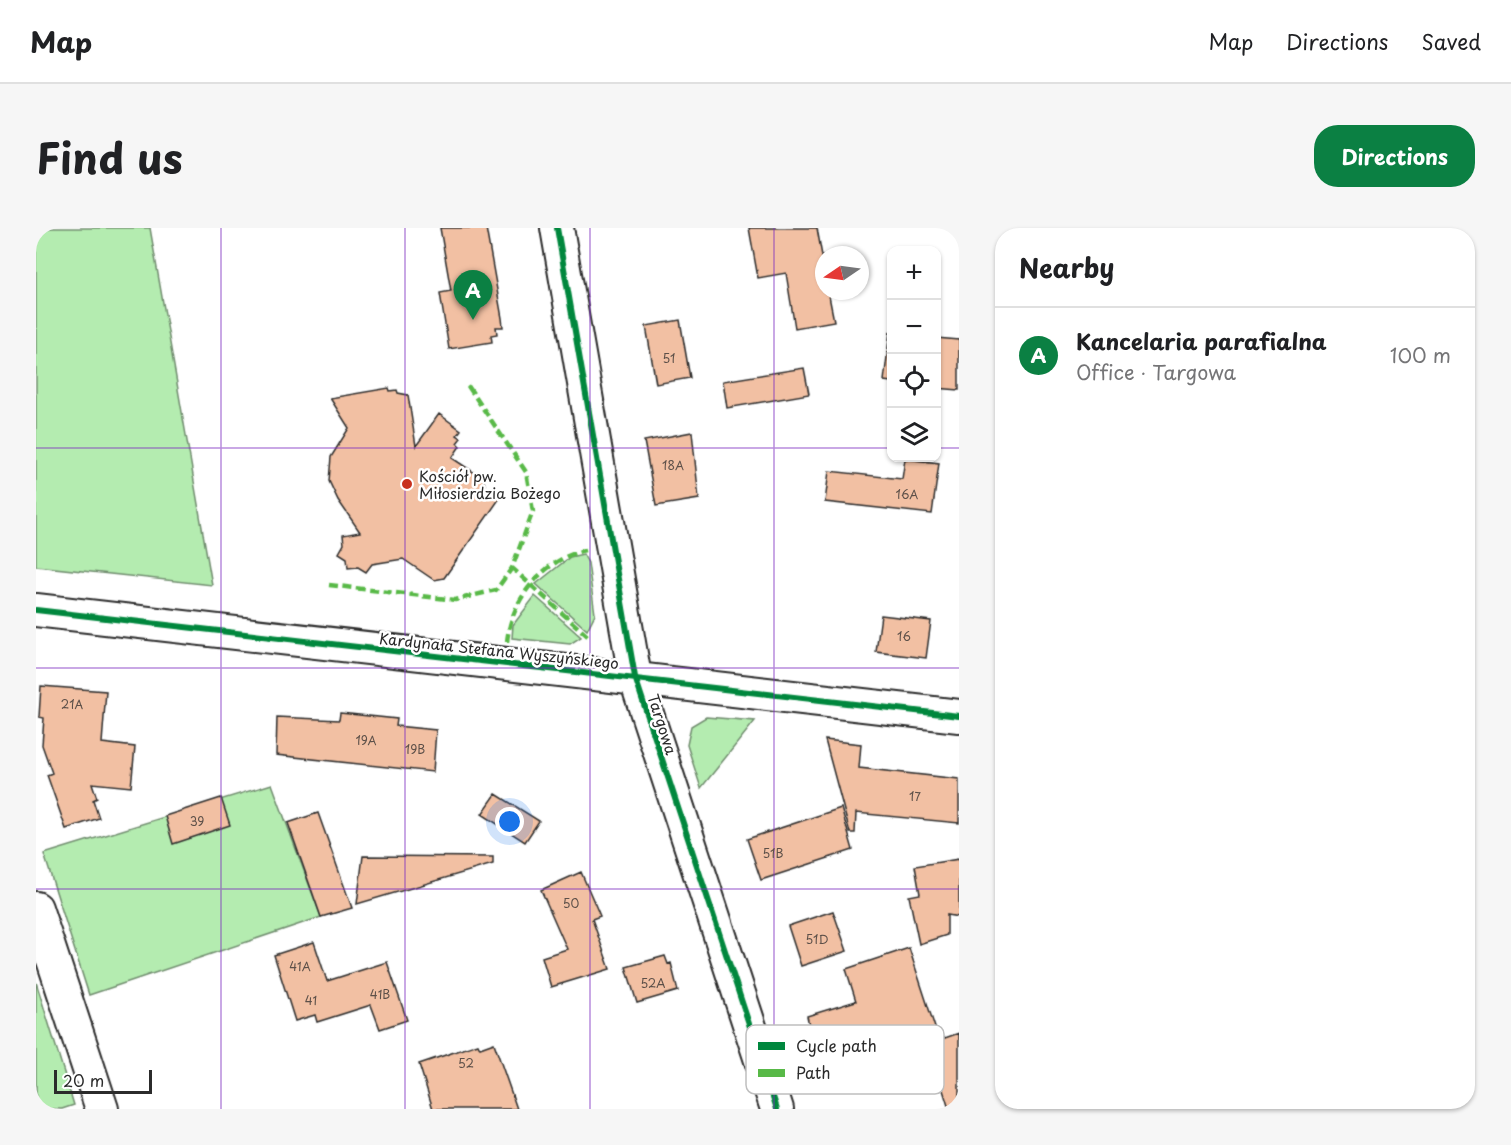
<!DOCTYPE html>
<html lang="en">
<head>
<meta charset="utf-8">
<style>
  :root { --surface:#fff; --page:#f6f6f6; --text:#202124; --muted:#757577; --line:#e0e0e0; --accent:#0b8043 }
  body { margin:0; font-family:"Playpen Sans",sans-serif; background:var(--page); color:var(--text) }
  .controls { position:absolute; right:18px; top:18px; display:grid; overflow:hidden; border-radius:12px; box-shadow:0 2px 4px #0004 }
  .controls button { width:54px; height:54px; display:grid; place-items:center; padding:0; border:0; border-bottom:2px solid var(--line); background:var(--surface); color:var(--text); font:30px sans-serif }
  .compass { position:absolute; left:779px; top:18px; width:54px; height:54px; border-radius:50%; background:var(--surface); box-shadow:0 2px 4px #0004; rotate:257deg }
  .scale { position:absolute; left:18px; bottom:15px; width:98px; box-sizing:border-box; padding-left:6px; border:3px solid #2b2b2b; border-top:0; font-size:16px; line-height:21px; white-space:nowrap; color:#2b2b2b; -webkit-text-stroke:4px #fff; paint-order:stroke }
  .you { position:absolute; left:474px; top:594px; width:21px; height:21px; margin:-15px; border:4px solid #fff; border-radius:50%; background:#1a73e8; box-shadow:0 0 0 9px #1a73e833 }
  .badge { display:grid; place-items:center; width:39px; height:39px; border-radius:50%; background:var(--accent); color:#fff; font-size:20px; font-weight:700 }
  .pin { position:absolute; translate:-50% -50px; filter:drop-shadow(0 2px 3px #0008) }
  .pin::after { content:''; position:absolute; top:32px; width:21px; height:18px; background:inherit; clip-path:polygon(0 0,100% 0,50% 100%) }
  .list { margin:0; padding:0; list-style:none }
  h2 { display:flex; justify-content:space-between; align-items:center; height:78px; margin:0; padding:0 24px; font-size:26px }
  h2 small { font-size:20px; font-weight:400; color:var(--muted) }
  .list li { display:grid; grid-template-columns:39px 1fr auto; gap:18px; align-items:center; box-sizing:border-box; height:96px; padding:0 24px; border-top:2px solid var(--line) }
  .list b { display:block; font-size:22px; white-space:nowrap }
  .list p { margin:0; font-size:20px; white-space:nowrap; color:var(--muted) }
  .list em { font-size:20px; font-style:normal; color:var(--muted) }
  .icon { flex:none; width:33px; height:33px; fill:none; stroke:currentColor; stroke-width:2; stroke-linecap:round; stroke-linejoin:round }
  .map { position:relative; flex:none; width:923px; height:881px; overflow:hidden; border-radius:24px }
  header { display:flex; align-items:center; gap:36px; box-sizing:border-box; height:84px; padding:0 30px; background:var(--surface); border-bottom:2px solid var(--line) }
  header strong { font-size:28px }
  nav { display:flex; gap:33px; margin-inline-start:auto; font-size:21px }
  .intro { display:flex; align-items:center; justify-content:space-between; box-sizing:border-box; height:144px; padding:0 36px }
  h1 { margin:0; font-size:42px }
  .button { padding:15px 27px; border-radius:24px; background:var(--accent); color:#fff; font-size:21px; font-weight:700 }
  main { display:flex; gap:36px; padding:0 36px }
  aside { flex:1; background:var(--surface); border-radius:24px; box-shadow:0 2px 4px #0004 }
  .map>svg:first-child { display:block }
  .green { fill:#b4ecb0; stroke:#708c6e; stroke-width:1.5 }
  .building { fill:#f2c0a3; stroke:#2b2b2b; stroke-width:1.5 }
  .lines { fill:none; stroke-linecap:round; stroke-linejoin:round }
  .street-casing { stroke:#2b2b2b; stroke-width:36 }
  .street { stroke:#fff; stroke-width:32 }
  .quiet { stroke:#58b947; stroke-width:4.5; stroke-dasharray:9 4.5; stroke-linecap:butt }
  .cycleway-casing { stroke:#fff; stroke-width:10 }
  .cycleway { stroke:#00873e; stroke-width:6 }
  .grid { fill:none; stroke:#7b2cbf; stroke-width:1.5; stroke-opacity:0.55 }
  .poi-dot { fill:#c8321e; stroke:#fff; stroke-width:2 }
  .labels { text-anchor:middle; dominant-baseline:central; stroke-width:5; stroke-linejoin:round; paint-order:stroke }
  .number-label { font-size:12px; fill:#5d5049 }
  .poi-label { font-size:15px; fill:#2b2b2b; stroke:#fff; text-anchor:start }
  .street-label { font-size:15px; fill:#2b2b2b; stroke:#fff }
  .key { fill:#fff; stroke:#bfbfbf; stroke-width:1.5 }
  .key-label { font-size:16px; fill:#2b2b2b }
</style>
</head>
<body>
<header>
<strong>Map</strong>
<nav><a>Map</a><a>Directions</a><a>Saved</a></nav>
</header>
<div class="intro"><h1>Find us</h1><a class="button">Directions</a></div>
<main>
<div class="map">
<svg width="923" height="881" viewBox="0 0 923 881">
  <rect width="100%" height="100%" fill="#fff"/>
  <filter id="ink" filterUnits="userSpaceOnUse"><feTurbulence type="fractalNoise" baseFrequency=".0167" numOctaves="2"/><feDisplacementMap in="SourceGraphic" scale="12" xChannelSelector="R" yChannelSelector="G"/><feConvolveMatrix kernelMatrix="1 2 1 2 8 2 1 2 1" color-interpolation-filters="sRGB"/></filter>
  <g filter="url(#ink)">
    <path class="green" d="M 0,0 L 114,0 L 176,357 L 0,338 Z
      M 547,326 L 552,335 L 559,386 L 551,402 L 500,356 L 534,329 Z
      M 499,368 L 545,409 L 534,416 L 476,410 L 477,397 Z
      M 670,489 L 719,493 L 665,560 L 651,517 L 655,498 Z
      M 236,556 L 285,689 L 53,767 L 8,626 Z
      M 0,754 L 38,877 L 26,881 L 0,881 Z"/>
    <path class="building" d="M 404,0 L 450,0 L 466,90 L 467,99 L 460,99 L 461,106 L 455,107 L 456,114 L 413,121 L 404,65 L 415,63 Z
      M 713,0 L 781,0 L 788,39 L 788,63 L 792,63 L 798,93 L 759,100 L 750,45 L 722,50 Z
      M 644,92 L 654,150 L 620,156 L 610,98 Z
      M 854,104 L 855,105 L 855,154 L 848,153 Z
      M 900,110 L 923,112 L 923,162 L 900,160 Z
      M 768,140 L 773,166 L 691,180 L 687,153 Z
      M 353,160 L 354,163 L 361,162 L 362,165 L 372,167 L 380,218 L 403,186 L 425,202 L 421,207 L 425,210 L 421,215 L 424,218 L 416,230 L 448,251 L 449,260 L 464,270 L 408,350 L 398,352 L 367,331 L 336,336 L 330,344 L 322,339 L 312,340 L 311,330 L 303,325 L 308,316 L 307,307 L 324,304 L 302,272 L 293,253 L 295,229 L 313,200 L 294,170 Z
      M 656,204 L 663,271 L 620,278 L 608,213 Z
      M 869,231 L 903,235 L 896,286 L 789,274 L 793,243 L 866,251 Z
      M 845,387 L 895,393 L 890,430 L 840,424 Z
      M 5,458 L 70,463 L 66,515 L 99,519 L 95,559 L 56,555 L 61,570 L 57,572 L 63,590 L 30,601 L 11,547 L 16,545 L 6,517 L 8,490 L 3,489 Z
      M 304,485 L 361,491 L 360,498 L 400,502 L 397,544 L 240,527 L 241,489 L 303,492 Z
      M 789,512 L 825,516 L 823,540 L 923,551 L 923,595 L 820,585 L 819,605 L 814,605 Z
      M 460,566 L 503,593 L 489,614 L 446,586 Z
      M 185,570 L 194,597 L 137,616 L 129,588 Z
      M 805,580 L 817,622 L 725,652 L 711,611 Z
      M 282,585 L 316,680 L 285,689 L 252,595 Z
      M 327,628 L 457,629 L 457,636 L 321,676 Z
      M 923,631 L 923,689 L 911,687 L 911,707 L 883,716 L 873,668 L 884,666 L 879,638 Z
      M 545,644 L 564,688 L 556,691 L 574,741 L 515,759 L 506,729 L 531,721 L 505,662 Z
      M 797,683 L 811,723 L 765,738 L 752,698 Z
      M 278,714 L 291,753 L 351,734 L 371,792 L 344,801 L 335,777 L 281,794 L 279,787 L 259,793 L 238,727 Z
      M 873,720 L 903,812 L 923,805 L 923,881 L 913,881 L 903,849 L 894,853 L 889,836 L 865,844 L 856,817 L 800,835 L 798,829 L 777,836 L 765,799 L 773,797 L 771,788 L 820,773 L 810,741 Z
      M 629,728 L 632,736 L 635,735 L 642,763 L 601,775 L 590,739 Z
      M 458,815 L 481,881 L 397,881 L 383,836 L 442,816 L 444,820 Z"/>
    <g class="lines">
      <g class="street-casing">
        <path id="street" d="M 521,0 L 599,449 L 741,881
          M 0,382 L 923,488
          M 0,680 L 66,881"/>
      </g>
      <use href="#street" class="street"/>
      <path class="quiet" d="M 432,158 L 490,244 L 497,283 L 476,340 L 555,411
        M 293,357 L 419,372 L 460,362 L 476,340
        M 471,414 C 475,371 507,332 549,322"/>
      <g class="cycleway-casing">
        <path id="cycleway" d="M 521,0 L 599,449 L 741,881
          M 0,382 L 923,488"/>
      </g>
      <use href="#cycleway" class="cycleway"/>
    </g>
  </g>
  <path class="grid" d="M 185,0 L 185,881M 369,0 L 369,881M 554,0 L 554,881M 738,0 L 738,881M 0,220 L 856,220M 900,220 L 923,220M 0,440 L 923,440M 0,661 L 923,661"/>
  <circle class="poi-dot" cx="371" cy="256" r="6"/>
  <g class="labels">
    <g class="number-label">
      <text x="633" y="130">51</text>
      <text x="637" y="237">18A</text>
      <text x="871" y="266">16A</text>
      <text x="868" y="408">16</text>
      <text x="36" y="476">21A</text>
      <text x="330" y="512">19A</text>
      <text x="379" y="521">19B</text>
      <text x="879" y="568">17</text>
      <text x="161" y="593">39</text>
      <text x="737" y="625">51B</text>
      <text x="535" y="675">50</text>
      <text x="781" y="711">51D</text>
      <text x="264" y="738">41A</text>
      <text x="617" y="755">52A</text>
      <text x="344" y="766">41B</text>
      <text x="275" y="772">41</text>
      <text x="430" y="835">52</text>
    </g>
    <g class="poi-label">
      <text x="383" y="247">Kościół pw.<tspan x="383" dy="17">Miłosierdzia Bożego</tspan></text>
    </g>
    <g class="street-label">
      <text transform="translate(463 422) rotate(6)">Kardynała Stefana Wyszyńskiego</text>
      <text transform="translate(627 496) rotate(72)">Targowa</text>
    </g>
  </g>
  <rect x="710" y="797" width="198" height="69" rx="9" class="key"/>
  <rect x="722" y="814" width="27" height="8" fill="#00873e"/>
  <rect x="722" y="841" width="27" height="8" fill="#58b947"/>
  <g class="key-label">
    <text x="760" y="824">Cycle path</text>
    <text x="760" y="851">Path</text>
  </g>
</svg>
<div class="controls">
<button>+</button>
<button>−</button>
<button><svg class="icon" aria-label="locate" viewBox="0 0 24 24"><circle cx="12" cy="12" r="6"/><path d="M12 2v4M12 18v4M2 12h4M18 12h4"/></svg></button>
<button><svg class="icon" aria-label="layers" viewBox="0 0 24 24"><path d="M12 4l9 5-9 5-9-5zM3 14l9 5 9-5"/></svg></button>
</div>
<svg class="compass" viewBox="-18 -18 36 36"><path d="M0-13l5 13h-10z" fill="#e53935"/><path d="M0 13l5-13h-10z" fill="#757577"/></svg>
<div class="scale">20 m</div>
<div class="you"></div>
<div class="pin badge" style="left:437px;top:92px">A</div>
</div>
<aside>
<h2>Nearby<small></small></h2>
<ul class="list">
<li><span class="badge">A</span><div><b>Kancelaria parafialna</b><p>Office · Targowa</p></div><em>100 m</em></li>
</ul>
</aside>
</main>
</body>
</html>
